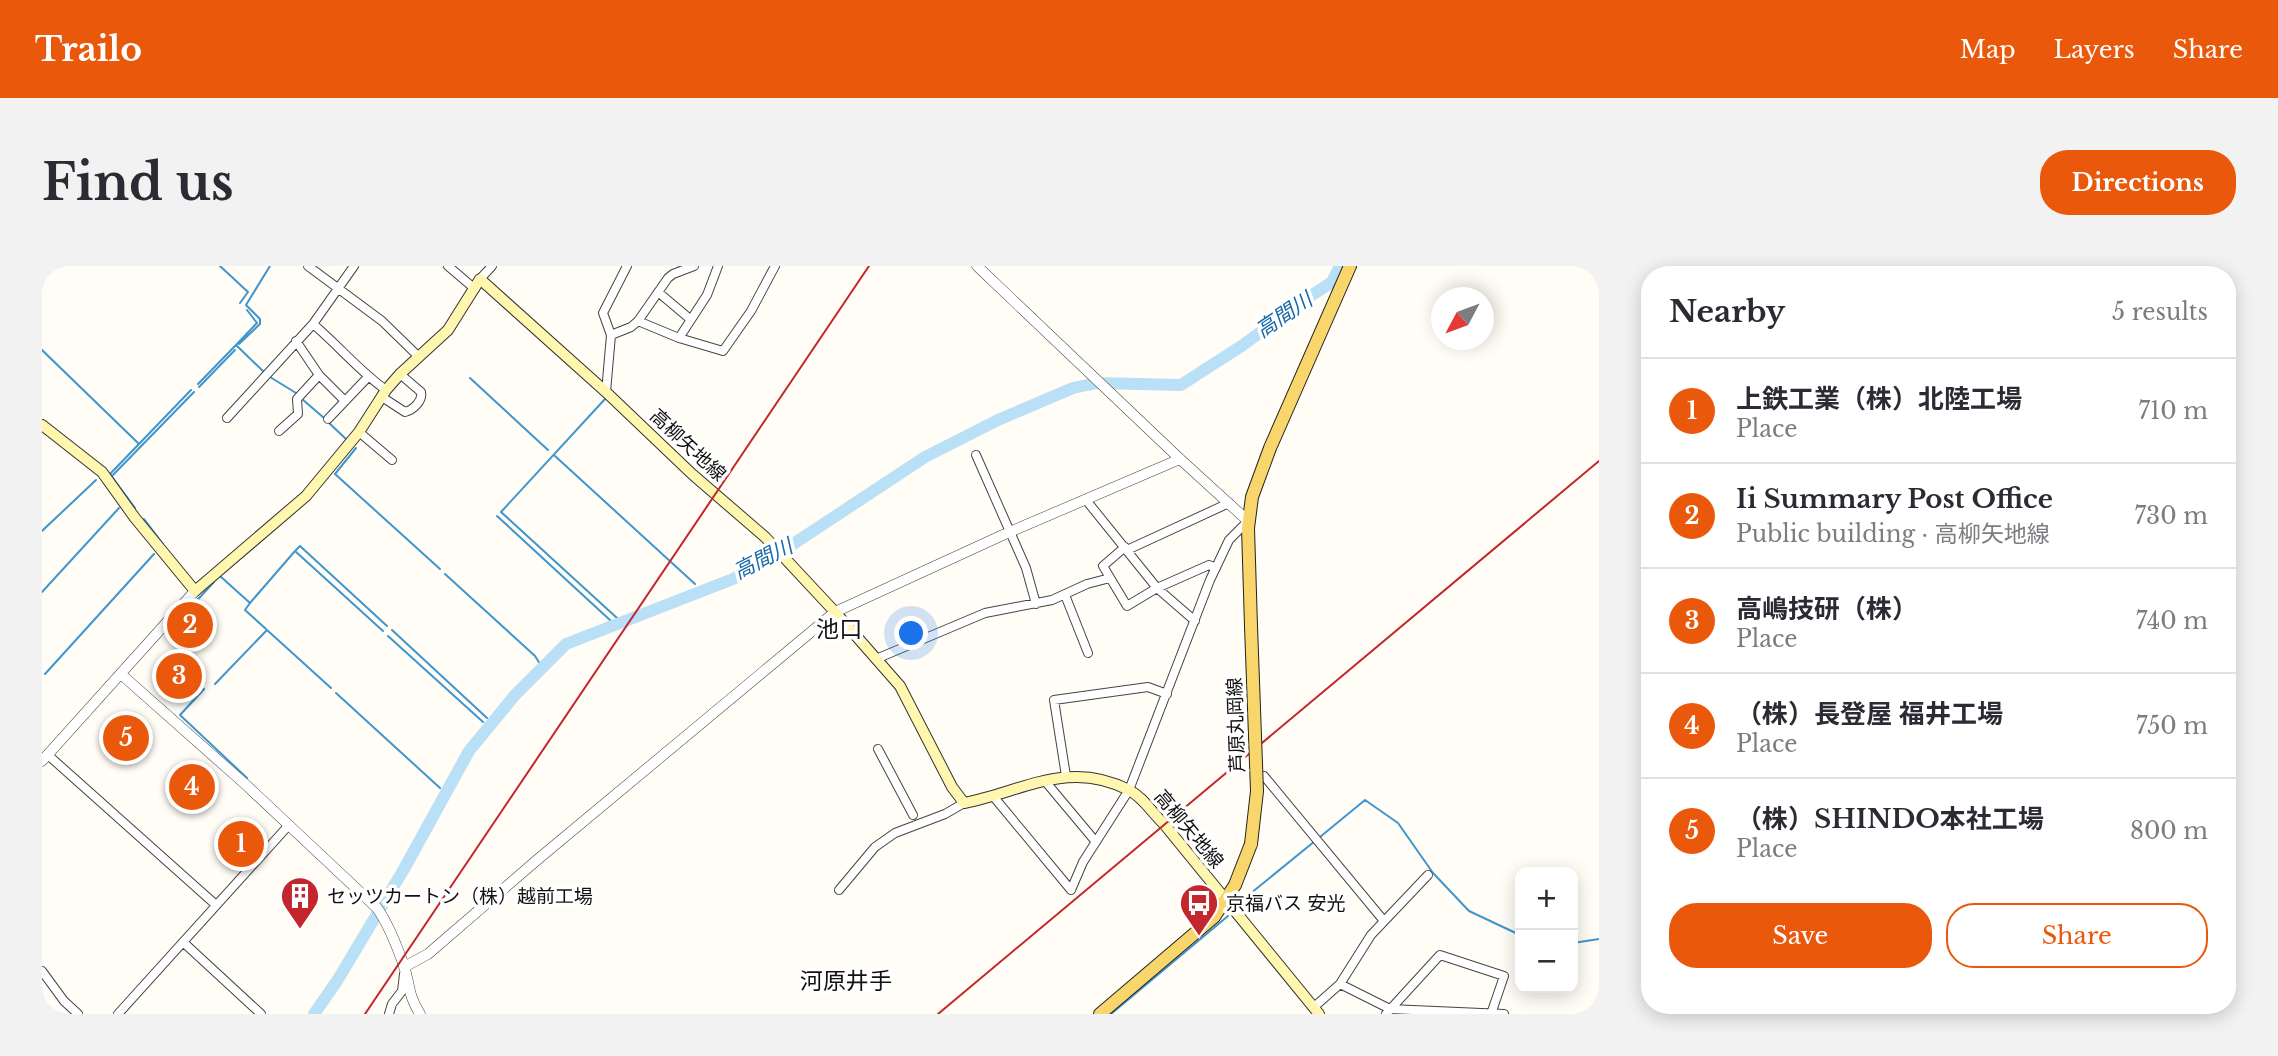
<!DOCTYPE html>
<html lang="en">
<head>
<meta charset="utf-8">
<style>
  :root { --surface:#fff; --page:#f2f2f3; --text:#2b2b33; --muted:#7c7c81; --line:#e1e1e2; --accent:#ea580c }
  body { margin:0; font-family:"Libre Baskerville","Noto Sans JP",serif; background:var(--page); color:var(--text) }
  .controls { position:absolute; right:21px; bottom:21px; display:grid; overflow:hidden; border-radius:14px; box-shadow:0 4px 18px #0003 }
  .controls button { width:63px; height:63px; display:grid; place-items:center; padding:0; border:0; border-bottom:2px solid var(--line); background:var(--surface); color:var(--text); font:35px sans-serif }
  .compass { position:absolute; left:1389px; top:21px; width:63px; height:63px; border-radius:50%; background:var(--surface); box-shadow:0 4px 18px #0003; rotate:229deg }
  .you { position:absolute; left:870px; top:368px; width:24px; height:24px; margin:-18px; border:5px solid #fff; border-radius:50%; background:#1a73e8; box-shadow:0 0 0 10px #1a73e833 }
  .badge { display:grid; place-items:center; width:46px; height:46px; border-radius:50%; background:var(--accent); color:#fff; font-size:23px; font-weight:700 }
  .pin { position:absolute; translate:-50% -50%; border:4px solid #fff; box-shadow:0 2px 7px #0006 }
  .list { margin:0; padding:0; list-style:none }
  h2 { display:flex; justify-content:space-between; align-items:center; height:91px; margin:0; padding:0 28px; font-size:30px }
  h2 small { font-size:23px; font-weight:400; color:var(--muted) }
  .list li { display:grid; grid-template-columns:46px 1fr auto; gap:21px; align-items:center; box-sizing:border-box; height:105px; padding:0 28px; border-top:2px solid var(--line) }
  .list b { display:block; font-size:26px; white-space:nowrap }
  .list p { margin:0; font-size:23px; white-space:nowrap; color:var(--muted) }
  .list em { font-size:23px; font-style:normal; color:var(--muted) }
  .actions { display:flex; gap:14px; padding:21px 28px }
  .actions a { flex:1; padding:16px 0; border:2px solid var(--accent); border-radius:28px; text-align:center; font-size:24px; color:var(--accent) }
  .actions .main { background:var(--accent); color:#fff }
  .map { position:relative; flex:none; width:1557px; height:748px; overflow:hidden; border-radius:28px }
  header { display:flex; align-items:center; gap:42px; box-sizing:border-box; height:98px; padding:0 35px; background:var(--accent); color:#fff }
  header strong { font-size:33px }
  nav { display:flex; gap:38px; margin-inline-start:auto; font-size:24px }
  .intro { display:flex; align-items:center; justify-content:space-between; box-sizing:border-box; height:168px; padding:0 42px }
  h1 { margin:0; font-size:49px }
  .button { padding:18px 32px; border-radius:28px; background:var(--accent); color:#fff; font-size:24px; font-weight:700 }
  main { display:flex; gap:42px; padding:0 42px }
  aside { flex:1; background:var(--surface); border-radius:28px; box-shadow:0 4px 18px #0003 }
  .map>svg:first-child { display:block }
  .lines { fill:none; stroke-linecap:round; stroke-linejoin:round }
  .stream { stroke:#3f96cf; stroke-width:2 }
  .river { stroke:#b9e0f7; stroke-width:12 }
  .minor-casing { stroke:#444; stroke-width:10 }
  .tertiary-casing { stroke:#444; stroke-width:11 }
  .secondary-casing { stroke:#333; stroke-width:12 }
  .primary-casing { stroke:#222; stroke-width:14 }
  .minor { stroke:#fff; stroke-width:8 }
  .tertiary { stroke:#fff; stroke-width:10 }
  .secondary { stroke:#fff6b0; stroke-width:10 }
  .primary { stroke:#f9d66b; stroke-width:12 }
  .rail { stroke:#c4262e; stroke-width:2 }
  .primary-bridge-casing { stroke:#222; stroke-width:14; stroke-linecap:butt }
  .primary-bridge { stroke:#f9d66b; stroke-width:12 }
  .labels { text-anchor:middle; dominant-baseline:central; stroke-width:7; stroke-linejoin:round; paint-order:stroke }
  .street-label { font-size:19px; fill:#111; stroke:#fff }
  .poi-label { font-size:19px; fill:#111; stroke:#fff; text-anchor:start }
  .water-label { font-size:21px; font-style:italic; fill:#1768a6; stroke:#fff }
  .quarter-label { font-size:23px; fill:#111; stroke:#fff }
</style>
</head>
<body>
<header>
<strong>Trailo</strong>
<nav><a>Map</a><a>Layers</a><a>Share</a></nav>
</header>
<div class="intro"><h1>Find us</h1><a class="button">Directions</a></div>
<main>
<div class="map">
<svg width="1557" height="748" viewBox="0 0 1557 748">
  <rect width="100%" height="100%" fill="#fffdf5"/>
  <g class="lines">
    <path class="stream" d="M 178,0 L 206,26 L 198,37
      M 635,2 L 641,0
      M 205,44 L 215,57 L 194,79 L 222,106
      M 197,78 L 218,58 L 218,53 L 204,39 L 228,0
      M 0,84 L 96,177
      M 228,111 L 254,127
      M 428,112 L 506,184
      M 156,118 L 194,79
      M 157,121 L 193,84
      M 260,133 L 282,152
      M 563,133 L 459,246 L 575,352
      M 287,157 L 304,173
      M 314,182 L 293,208 L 398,303
      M 513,190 L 653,318
      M 70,210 L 152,126
      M 93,242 L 68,208 L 149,124
      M 455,250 L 569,355
      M 102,253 L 121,278
      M 0,265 L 54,214
      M 254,284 L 258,280 L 345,360
      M 403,308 L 493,390 L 500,401
      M 178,310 L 208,337 L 203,344 L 224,363
      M 0,326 L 77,242
      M 208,337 L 253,285 L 341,365
      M 147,343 L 172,316
      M 350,364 L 445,452
      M 346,370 L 441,456
      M 3,408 L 112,288
      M 173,418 L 225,364 L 289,422
      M 162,423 L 138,449 L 205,512
      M 294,427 L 398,522
      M 1278,571 L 1323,534 L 1356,557 L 1391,607 L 1427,645 L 1478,669
      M 1203,632 L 1273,575
      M 1531,677 L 1557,673
      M 1069,748 L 1186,650"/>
    <path class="river" d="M 272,748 L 295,715 L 362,603 L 427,485 L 473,429 L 524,378 L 691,313 L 727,294 L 883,191 L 956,154 L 1031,122 L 1055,117 L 1139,119 L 1201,79 L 1258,37 L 1290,16 L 1298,0"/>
    <g class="minor-casing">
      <path id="minor" d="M 266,0 L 340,55 L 377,91
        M 406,0 L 433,23
        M 438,13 L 450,0
        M 616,26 L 648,53
        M 596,55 L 637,72 L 681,85 L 709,45 L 733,0
        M 271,58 C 296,79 317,105 344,124
        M 569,69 L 561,47 L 585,0
        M 637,72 L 665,29 L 676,0
        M 254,75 L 277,109 L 303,135
        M 564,126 L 569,69 L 589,61 L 596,55 L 626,12 L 631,8 L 652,0
        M 340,131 L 363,146 C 371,144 381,135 379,126 L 358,108
        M 185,152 L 271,58 L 312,0
        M 286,153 L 326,111
        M 237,165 L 256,148 L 255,133 L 277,109
        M 317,166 L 350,194
        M 934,189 L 984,302 L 994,338
        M 1044,234 L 1115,322 L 1167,299 L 1174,302
        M 1083,281 L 1061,300 L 1085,340 L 1115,322 L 1153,355
        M 1085,284 L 1187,237
        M 1023,329 L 1046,387
        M 834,393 L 943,347 L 1010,334 L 1045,318 L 1068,312
        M 836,483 L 871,549
        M 6,489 L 174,639
        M 1024,510 L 1012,434 L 1106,421 L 1125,428
        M 1222,510 L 1342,655
        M 1003,515 L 1054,576
        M 951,530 L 1029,624
        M 797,624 L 833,581 L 853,567 L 903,548 L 922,537
        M 1029,624 L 1041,596 L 1087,524 L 1168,314 L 1187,274 L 1206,255
        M 141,676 L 219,748
        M 0,705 L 22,735 L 36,748
        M 1298,718 L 1329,669 L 1386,609
        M 1272,741 L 1298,718 L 1348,743 L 1462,748
        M 76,748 L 246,560
        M 347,748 L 350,738 L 360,725 L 362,708
        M 1344,748 L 1398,689 L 1462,710 L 1449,748"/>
    </g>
    <g class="tertiary-casing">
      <path id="tertiary" d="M 935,0 L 1138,193 L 1206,255
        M 80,409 L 203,518 L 335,642 C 347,659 355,680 362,700 C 368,719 366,729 378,748
        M 0,495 L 153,325
        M 362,701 L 386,688 L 495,594 L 793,346 L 963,268 L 1138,193"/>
    </g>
    <g class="secondary-casing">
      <path id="secondary" d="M 0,159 L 60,206 L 93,252 L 153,325 L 264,230 L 317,166 L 344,124 L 358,108 L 406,64 L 438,13 L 564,126 L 650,208 L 723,271 L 793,346 L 858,420 L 910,521 L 922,537 C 982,525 1027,493 1087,524 C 1102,532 1110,547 1122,558 L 1277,748"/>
    </g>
    <g class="primary-casing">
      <path id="primary" d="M 1209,360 L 1206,262 L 1210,231 L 1228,182 L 1308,0
        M 1058,748 L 1172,651 L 1193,619 L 1209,578"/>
    </g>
    <use href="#minor" class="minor"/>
    <use href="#tertiary" class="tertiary"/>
    <use href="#secondary" class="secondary"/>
    <use href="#primary" class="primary"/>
    <path class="rail" d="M 323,748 L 827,0
      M 896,748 L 1557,195"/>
    <g class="primary-bridge-casing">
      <path id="primary-bridge" d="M 1209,578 L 1215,525 L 1209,360"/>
    </g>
    <use href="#primary-bridge" class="primary-bridge"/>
  </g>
  <defs>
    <g id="building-pin" transform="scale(2.0125)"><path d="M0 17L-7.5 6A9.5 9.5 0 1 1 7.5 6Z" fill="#c4262e" stroke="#fff"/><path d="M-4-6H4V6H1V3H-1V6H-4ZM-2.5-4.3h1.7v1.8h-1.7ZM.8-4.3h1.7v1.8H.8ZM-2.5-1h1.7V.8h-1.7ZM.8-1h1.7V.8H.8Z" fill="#fff"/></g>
    <g id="bus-pin" transform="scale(2.0125)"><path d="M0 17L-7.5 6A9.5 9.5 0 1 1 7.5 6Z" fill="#c4262e" stroke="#fff"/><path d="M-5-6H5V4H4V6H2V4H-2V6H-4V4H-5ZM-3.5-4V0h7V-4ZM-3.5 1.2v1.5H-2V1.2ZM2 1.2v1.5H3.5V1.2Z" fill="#fff"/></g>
  </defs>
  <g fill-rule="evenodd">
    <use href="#building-pin" x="258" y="630"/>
    <use href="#bus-pin" x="1157" y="637"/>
  </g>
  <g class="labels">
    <g class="street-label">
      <text transform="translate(646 179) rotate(43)">高柳矢地線</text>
      <text transform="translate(1194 459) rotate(-92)">芦原丸岡線</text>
      <text transform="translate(1147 563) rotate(50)">高柳矢地線</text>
    </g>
    <g class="poi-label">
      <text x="285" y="630">セッツカートン（株）越前工場</text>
      <text x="1184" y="637">京福バス 安光</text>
    </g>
    <g class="water-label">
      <text transform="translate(1242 49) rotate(-34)">高間川</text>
      <text transform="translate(721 293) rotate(-27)">高間川</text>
    </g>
    <g class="quarter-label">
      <text x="797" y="363">池口</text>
      <text x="804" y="715">河原井手</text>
    </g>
  </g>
</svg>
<div class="controls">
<button>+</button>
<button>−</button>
</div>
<svg class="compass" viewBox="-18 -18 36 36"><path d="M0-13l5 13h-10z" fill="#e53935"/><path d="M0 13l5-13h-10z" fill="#7c7c81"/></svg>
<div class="you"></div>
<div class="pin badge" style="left:199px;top:578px">1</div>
<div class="pin badge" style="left:148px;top:359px">2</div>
<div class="pin badge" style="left:137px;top:410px">3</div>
<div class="pin badge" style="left:150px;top:521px">4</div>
<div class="pin badge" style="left:84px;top:472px">5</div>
</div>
<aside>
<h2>Nearby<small>5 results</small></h2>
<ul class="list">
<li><span class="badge">1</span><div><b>上鉄工業（株）北陸工場</b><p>Place</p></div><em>710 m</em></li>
<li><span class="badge">2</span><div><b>Ii Summary Post Office</b><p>Public building · 高柳矢地線</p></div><em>730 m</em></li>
<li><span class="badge">3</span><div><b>高嶋技研（株）</b><p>Place</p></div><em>740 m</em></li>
<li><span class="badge">4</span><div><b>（株）長登屋 福井工場</b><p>Place</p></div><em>750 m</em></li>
<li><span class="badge">5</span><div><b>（株）SHINDO本社工場</b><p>Place</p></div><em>800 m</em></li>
</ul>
<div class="actions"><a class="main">Save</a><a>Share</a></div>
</aside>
</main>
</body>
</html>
